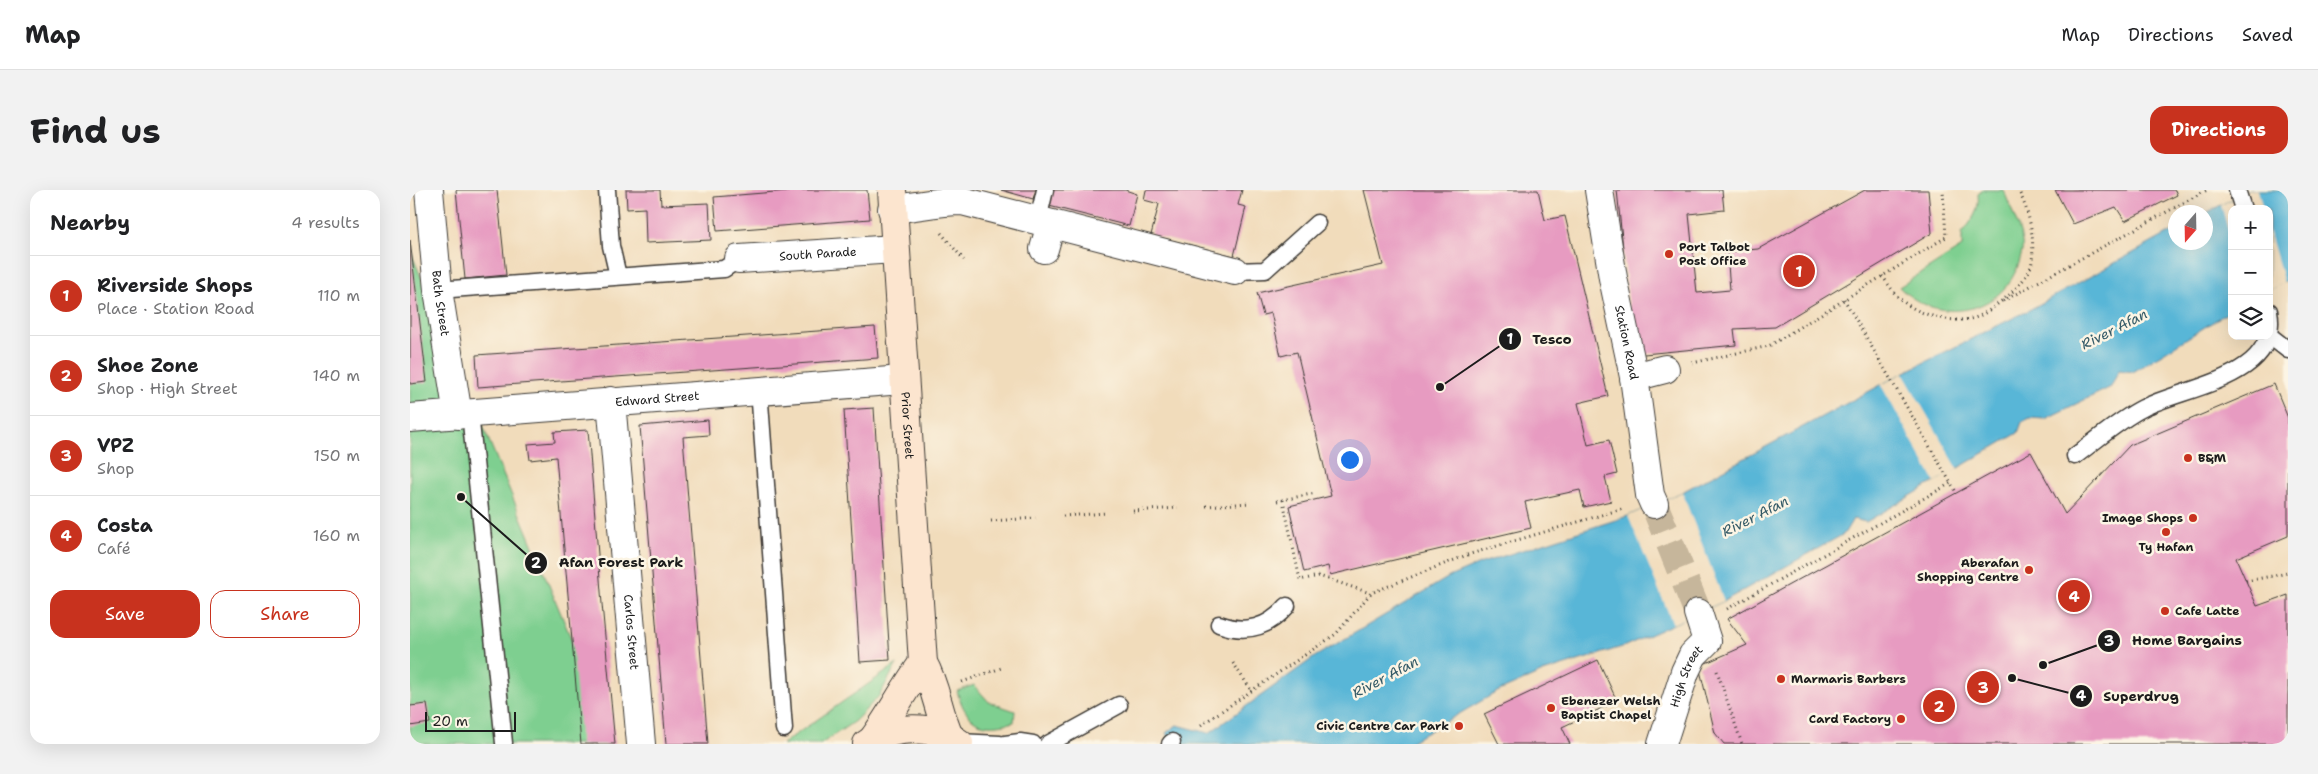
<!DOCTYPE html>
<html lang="en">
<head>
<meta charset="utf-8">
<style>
  :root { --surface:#fff; --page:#f2f2f2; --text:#202124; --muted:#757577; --line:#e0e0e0; --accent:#c8321e }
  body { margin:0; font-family:"Shantell Sans",sans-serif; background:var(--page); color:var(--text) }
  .controls { position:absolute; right:15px; top:15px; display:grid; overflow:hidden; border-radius:10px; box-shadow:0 5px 20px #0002 }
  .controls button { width:45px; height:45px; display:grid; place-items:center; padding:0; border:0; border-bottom:1px solid var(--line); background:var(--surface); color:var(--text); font:25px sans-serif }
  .compass { position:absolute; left:1758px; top:15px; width:45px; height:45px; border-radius:50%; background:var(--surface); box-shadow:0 5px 20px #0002; rotate:200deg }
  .scale { position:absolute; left:15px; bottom:12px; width:91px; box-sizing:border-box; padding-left:5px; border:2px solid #1c1c1c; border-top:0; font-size:14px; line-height:18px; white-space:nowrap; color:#1c1c1c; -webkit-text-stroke:4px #fcf5e5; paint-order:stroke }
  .you { position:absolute; left:939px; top:269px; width:18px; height:18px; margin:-12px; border:4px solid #fff; border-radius:50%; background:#1a73e8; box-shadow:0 0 0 8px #1a73e833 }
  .badge { display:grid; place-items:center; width:32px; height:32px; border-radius:50%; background:var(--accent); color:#fff; font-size:16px; font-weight:700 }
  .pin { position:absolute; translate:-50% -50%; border:2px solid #fff; box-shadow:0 1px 5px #0006 }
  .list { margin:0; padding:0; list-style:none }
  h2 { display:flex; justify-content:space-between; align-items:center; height:65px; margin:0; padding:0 20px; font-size:21px }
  h2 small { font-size:16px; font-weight:400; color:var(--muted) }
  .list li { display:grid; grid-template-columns:32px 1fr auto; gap:15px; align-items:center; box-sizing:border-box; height:80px; padding:0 20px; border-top:1px solid var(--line) }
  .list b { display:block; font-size:19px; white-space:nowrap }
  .list p { margin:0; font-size:16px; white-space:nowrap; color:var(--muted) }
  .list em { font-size:16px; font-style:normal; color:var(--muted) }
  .actions { display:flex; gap:10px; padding:15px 20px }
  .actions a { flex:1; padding:11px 0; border:1px solid var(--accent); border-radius:15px; text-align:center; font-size:18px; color:var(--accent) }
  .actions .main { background:var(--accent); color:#fff }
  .icon { flex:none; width:28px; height:28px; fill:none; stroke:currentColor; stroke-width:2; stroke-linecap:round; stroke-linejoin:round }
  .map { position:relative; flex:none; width:1878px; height:554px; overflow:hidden; border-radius:15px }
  header { display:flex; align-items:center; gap:30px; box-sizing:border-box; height:70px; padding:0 25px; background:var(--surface); border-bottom:1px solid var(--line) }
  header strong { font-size:24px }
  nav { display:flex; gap:28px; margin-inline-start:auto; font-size:18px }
  .intro { display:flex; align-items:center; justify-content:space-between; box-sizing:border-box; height:120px; padding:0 30px }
  h1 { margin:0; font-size:35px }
  .button { padding:12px 22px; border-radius:15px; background:var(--accent); color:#fff; font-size:18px; font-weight:700 }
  main { display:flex; gap:30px; padding:0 30px }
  aside { flex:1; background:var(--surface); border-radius:15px; box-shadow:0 5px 20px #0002 }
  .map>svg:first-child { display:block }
  .green { fill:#7ecf90; stroke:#4d7656 }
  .water { fill:#59b6d7; stroke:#3a697a }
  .pier { fill:#f1dcbb }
  .building { fill:#e79bc1 }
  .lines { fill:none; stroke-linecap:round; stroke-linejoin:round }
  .street-tunnel { stroke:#c6b69b; stroke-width:28; stroke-dasharray:28 14; stroke-linecap:butt }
  .lane-casing { stroke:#3c3934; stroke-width:19 }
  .street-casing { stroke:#3c3934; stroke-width:30 }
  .secondary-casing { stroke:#3c3934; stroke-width:30 }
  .path { stroke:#3c3934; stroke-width:3; stroke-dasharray:1 4; stroke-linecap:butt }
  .lane { stroke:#fff; stroke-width:16 }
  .street { stroke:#fff; stroke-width:28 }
  .secondary { stroke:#fce5cf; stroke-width:28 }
  .poi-dot { fill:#c8321e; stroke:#fcf5e5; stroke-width:2 }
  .labels { text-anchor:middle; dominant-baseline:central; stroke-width:5; stroke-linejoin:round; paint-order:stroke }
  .poi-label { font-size:12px; font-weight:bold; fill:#1c1c1c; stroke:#fcf5e5; text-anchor:start }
  .street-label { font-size:12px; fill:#1c1c1c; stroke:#fcf5e5 }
  .water-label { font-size:14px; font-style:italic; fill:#345a67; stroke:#fcf5e5 }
  .leader { fill:none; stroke:#1c1c1c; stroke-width:2 }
  .callout-dot { fill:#1c1c1c; stroke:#fcf5e5; stroke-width:2 }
  .mark-label { font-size:15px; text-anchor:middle; font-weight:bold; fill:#fff }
  .callout-label { font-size:14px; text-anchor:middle; font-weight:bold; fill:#1c1c1c; stroke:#fcf5e5; stroke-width:5; stroke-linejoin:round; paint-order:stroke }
</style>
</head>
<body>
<header>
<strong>Map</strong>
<nav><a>Map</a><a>Directions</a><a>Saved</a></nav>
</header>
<div class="intro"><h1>Find us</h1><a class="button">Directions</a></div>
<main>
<aside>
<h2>Nearby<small>4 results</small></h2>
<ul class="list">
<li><span class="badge">1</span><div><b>Riverside Shops</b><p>Place · Station Road</p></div><em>110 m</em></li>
<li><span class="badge">2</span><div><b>Shoe Zone</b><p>Shop · High Street</p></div><em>140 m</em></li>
<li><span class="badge">3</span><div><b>VPZ</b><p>Shop</p></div><em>150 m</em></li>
<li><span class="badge">4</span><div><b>Costa</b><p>Café</p></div><em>160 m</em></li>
</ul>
<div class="actions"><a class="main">Save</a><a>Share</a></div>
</aside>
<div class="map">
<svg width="1878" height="554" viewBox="0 0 1878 554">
  <rect width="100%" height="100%" fill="#fcf5e5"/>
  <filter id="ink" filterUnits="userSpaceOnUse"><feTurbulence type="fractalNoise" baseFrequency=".02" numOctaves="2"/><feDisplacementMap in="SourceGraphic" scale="10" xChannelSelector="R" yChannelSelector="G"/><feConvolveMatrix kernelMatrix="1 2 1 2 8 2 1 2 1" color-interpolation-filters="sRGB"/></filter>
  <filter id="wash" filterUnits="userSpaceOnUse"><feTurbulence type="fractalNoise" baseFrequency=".0096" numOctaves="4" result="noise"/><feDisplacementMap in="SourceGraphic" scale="20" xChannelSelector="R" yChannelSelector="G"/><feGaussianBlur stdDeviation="1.12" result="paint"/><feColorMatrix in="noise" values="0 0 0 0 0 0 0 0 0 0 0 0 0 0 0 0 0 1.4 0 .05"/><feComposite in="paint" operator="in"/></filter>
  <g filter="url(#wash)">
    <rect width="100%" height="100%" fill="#f1dcbb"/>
    <path class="green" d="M 1573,0 L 1593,0 L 1596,6 C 1601,19 1615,48 1612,61 C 1601,123 1531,139 1489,97 L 1552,57 L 1552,43 C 1562,31 1570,20 1568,4 Z
      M 0,60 L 205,554 L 0,554 Z
      M 487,474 L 469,506 L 445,531 L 411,554 L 372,554 Z
      M 564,495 L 579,512 L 605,521 L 604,532 C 571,540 557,535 547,501 Z"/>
    <path class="water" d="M 1839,0 L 1878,0 L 1878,90 L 1859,100 L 1859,19 L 1822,19 L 1822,120 L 1723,182 L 1709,180 L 1701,197 L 1635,229 L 1620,228 L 1612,232 L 1608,243 L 1456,332 L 1443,329 L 1434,344 L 1314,411 L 1215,456 L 1133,482 L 1087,502 L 997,554 L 763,554 L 756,543 L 767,535 L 799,543 L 906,466 L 1039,387 L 1072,373 L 1218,326 L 1272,302 L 1493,183 L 1619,120 L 1765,40 L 1766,52 L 1796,52 L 1796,23 Z"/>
    <path class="pier" d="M 1839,0 L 1848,0 L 1853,19 L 1822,19 L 1822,53 L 1811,15 Z
      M 1859,40 L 1874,93 L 1859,100 Z
      M 1493,183 L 1548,279 L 1525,292 L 1471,195 Z
      M 1272,302 L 1314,411 L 1263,434 L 1218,326 Z"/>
    <g id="blocks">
      <path class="building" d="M 46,0 L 87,0 L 96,85 L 55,89 Z
        M 216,0 L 250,0 L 251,15 L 299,13 L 301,50 L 236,53 L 235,18 L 217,19 Z
        M 390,0 L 457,0 L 460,29 L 307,41 L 304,7 Z
        M 591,0 L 626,0 L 623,9 Z
        M 643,0 L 715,0 L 727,4 L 719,36 L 639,16 Z
        M 736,0 L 832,0 L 828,15 L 836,17 L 824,66 L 741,45 L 749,14 L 734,10 Z
        M 954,0 L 1128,0 L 1135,30 L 1155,26 L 1198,206 L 1168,213 L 1178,255 L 1199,250 L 1207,284 L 1195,287 L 1201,311 L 1174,317 L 1170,300 L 1115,312 L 1121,338 L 920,385 L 918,376 L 894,382 L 879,316 L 921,306 L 887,162 L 871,166 L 861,123 L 853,125 L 847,103 L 973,75 Z
        M 1207,0 L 1312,0 L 1314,20 L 1279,24 L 1287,103 L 1320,100 L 1317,62 L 1348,59 L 1455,0 L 1518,0 L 1522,43 L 1365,137 L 1324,139 L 1326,155 L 1224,165 Z
        M 1645,0 L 1765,0 L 1767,5 L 1715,31 L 1706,17 L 1663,34 Z
        M 0,50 L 17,192 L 0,194 Z
        M 465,137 L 468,168 L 68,197 L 66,165 Z
        M 1864,194 L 1878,228 L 1878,346 L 1826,368 L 1847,416 L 1878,405 L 1878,554 L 1314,554 L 1305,543 L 1289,476 L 1337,455 L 1317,429 L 1621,262 L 1655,324 L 1720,255 Z
        M 464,218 L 480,470 L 450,472 L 434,220 Z
        M 298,230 L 299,245 L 273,247 L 298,554 L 256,554 L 230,236 Z
        M 178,240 L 192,414 L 205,554 L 171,554 L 146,267 L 120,270 L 118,254 L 145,252 L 144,242 Z
        M 1188,470 L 1207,511 L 1152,537 L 1160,554 L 1089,554 L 1074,524 Z
        M 17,514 L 20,533 L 0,536 L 0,516 Z"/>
    </g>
  </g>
  <g filter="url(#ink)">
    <use href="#blocks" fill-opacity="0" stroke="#3c3934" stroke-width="1"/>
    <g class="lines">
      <path class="street-tunnel" d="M 1244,314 L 1288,423"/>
      <g class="lane-casing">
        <path id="lane" d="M 197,0 L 201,56 L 208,86
          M 1827,0 L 1833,19
          M 628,30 L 635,0
          M 825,81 L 855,80 L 907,33
          M 28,100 L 314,79 L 329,69
          M 1860,146 L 1878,160
          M 349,199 L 374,539
          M 60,223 L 94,553
          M 1665,266 C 1687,250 1709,230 1733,218 C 1777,196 1871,188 1859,121
          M 809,434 C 836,444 858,438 877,416
          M 548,552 L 590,554
          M 595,554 L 610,552 L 623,554
          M 638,554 L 709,515
          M 760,554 L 762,552"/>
      </g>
      <g class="street-casing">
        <g id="street">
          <path id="s1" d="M 19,0 L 28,100 L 48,225"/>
          <path id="s2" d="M 1189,0 L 1203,88 L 1224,187 L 1240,305 L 1244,314"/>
          <path d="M 482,19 C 506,17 528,11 552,11 L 825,81"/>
          <path d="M 634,59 L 641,34"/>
          <path id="s3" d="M 329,69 L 485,59"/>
          <path d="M 1224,187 L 1255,179"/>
          <path id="s4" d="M 201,211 L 231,554"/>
          <path id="s5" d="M 0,228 L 493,190"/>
          <path id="s6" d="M 1252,554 L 1275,482 L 1283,465 L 1297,451 L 1288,423"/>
        </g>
      </g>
      <g class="secondary-casing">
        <g id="secondary">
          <path id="s7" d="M 482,0 L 513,473 C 526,496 528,522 539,546"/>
          <path d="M 464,548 C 482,523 495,497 513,473"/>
          <path d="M 457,554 C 482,535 523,534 549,553"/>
        </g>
      </g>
      <path class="path" d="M 531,43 L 554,70
        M 1472,86 C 1478,93 1482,101 1488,107 C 1505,124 1537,133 1560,129 C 1573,127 1589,113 1599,105 C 1608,96 1621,84 1622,71 C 1625,48 1619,20 1608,0
        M 1434,109 L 1546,302
        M 1593,111 L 1797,0
        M 1282,173 L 1359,156 L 1536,47 L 1533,0
        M 873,310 L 890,390 L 909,386 L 960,403
        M 867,311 L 906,303
        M 796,316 L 840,313
        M 723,321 L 768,318
        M 653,326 L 697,323
        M 581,331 L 626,328
        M 1836,391 L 1878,383
        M 1317,419 L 1541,293
        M 823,473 L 841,500
        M 1307,481 L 1332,554
        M 552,492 L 594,477
        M 791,535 L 926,444 L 961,403 L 1057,365 L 1215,318"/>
      <use href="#lane" class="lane"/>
      <use href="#street" class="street"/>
      <use href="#secondary" class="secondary"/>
    </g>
  </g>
  <g class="poi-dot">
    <circle cx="1259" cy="64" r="5"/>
    <circle cx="1778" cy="268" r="5"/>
    <circle cx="1783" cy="328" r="5"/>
    <circle cx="1756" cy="342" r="5"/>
    <circle cx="1619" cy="380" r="5"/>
    <circle cx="1755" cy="421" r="5"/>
    <circle cx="1371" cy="489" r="5"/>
    <circle cx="1141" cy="518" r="5"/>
    <circle cx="1491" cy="529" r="5"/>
    <circle cx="1049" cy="536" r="5"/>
  </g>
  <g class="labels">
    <g class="poi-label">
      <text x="1269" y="57">Port Talbot<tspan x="1269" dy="14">Post Office</tspan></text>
      <text x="1788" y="268">B&amp;M</text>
      <text x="1773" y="328" text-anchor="end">Image Shops</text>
      <text x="1756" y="357" text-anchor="middle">Ty Hafan</text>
      <text x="1609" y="373" text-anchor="end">Aberafan<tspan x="1609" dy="14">Shopping Centre</tspan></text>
      <text x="1765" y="421">Cafe Latte</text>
      <text x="1381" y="489">Marmaris Barbers</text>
      <text x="1151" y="511">Ebenezer Welsh<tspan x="1151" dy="14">Baptist Chapel</tspan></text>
      <text x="1481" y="529" text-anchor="end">Card Factory</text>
      <text x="1039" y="536" text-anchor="end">Civic Centre Car Park</text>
    </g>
    <g class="street-label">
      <text stroke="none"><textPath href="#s3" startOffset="79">South Parade</textPath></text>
      <text stroke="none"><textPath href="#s1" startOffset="114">Bath Street</textPath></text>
      <text stroke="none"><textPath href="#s2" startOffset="155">Station Road</textPath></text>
      <text stroke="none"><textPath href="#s5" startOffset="248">Edward Street</textPath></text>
      <text stroke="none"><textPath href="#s7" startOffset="236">Prior Street</textPath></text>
      <text stroke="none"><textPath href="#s4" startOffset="232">Carlos Street</textPath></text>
      <text stroke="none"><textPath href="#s6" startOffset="72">High Street</textPath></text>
    </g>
    <g class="water-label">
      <text transform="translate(1704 139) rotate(-27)">River Afan</text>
      <text transform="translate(1345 326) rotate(-27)">River Afan</text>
      <text transform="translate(975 487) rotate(-28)">River Afan</text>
    </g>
  </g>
  <path class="leader" d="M1030 197L1100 149M51 307L126 373M1633 475L1699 451M1602 488L1671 506"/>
  <g class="callout-dot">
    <circle cx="1030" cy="197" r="5"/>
    <circle cx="51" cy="307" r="5"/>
    <circle cx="1633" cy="475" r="5"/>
    <circle cx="1602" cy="488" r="5"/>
    <circle cx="1100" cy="149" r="12"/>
    <circle cx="126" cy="373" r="12"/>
    <circle cx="1699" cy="451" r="12"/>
    <circle cx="1671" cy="506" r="12"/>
  </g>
  <g class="mark-label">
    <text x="1100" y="154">1</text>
    <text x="126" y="378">2</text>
    <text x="1699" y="456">3</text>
    <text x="1671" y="511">4</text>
  </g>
  <g class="callout-label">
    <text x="1142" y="154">Tesco</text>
    <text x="211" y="377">Afan Forest Park</text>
    <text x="1777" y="455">Home Bargains</text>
    <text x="1731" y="511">Superdrug</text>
  </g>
</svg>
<div class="controls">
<button>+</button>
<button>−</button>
<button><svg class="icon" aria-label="layers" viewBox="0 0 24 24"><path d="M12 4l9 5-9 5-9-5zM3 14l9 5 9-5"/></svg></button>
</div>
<svg class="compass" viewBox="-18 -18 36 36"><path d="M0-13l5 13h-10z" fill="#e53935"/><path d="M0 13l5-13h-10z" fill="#757577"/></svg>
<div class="scale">20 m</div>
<div class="you"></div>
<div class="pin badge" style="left:1389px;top:81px">1</div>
<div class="pin badge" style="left:1529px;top:516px">2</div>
<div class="pin badge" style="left:1573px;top:497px">3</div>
<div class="pin badge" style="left:1664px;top:406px">4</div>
</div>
</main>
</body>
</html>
